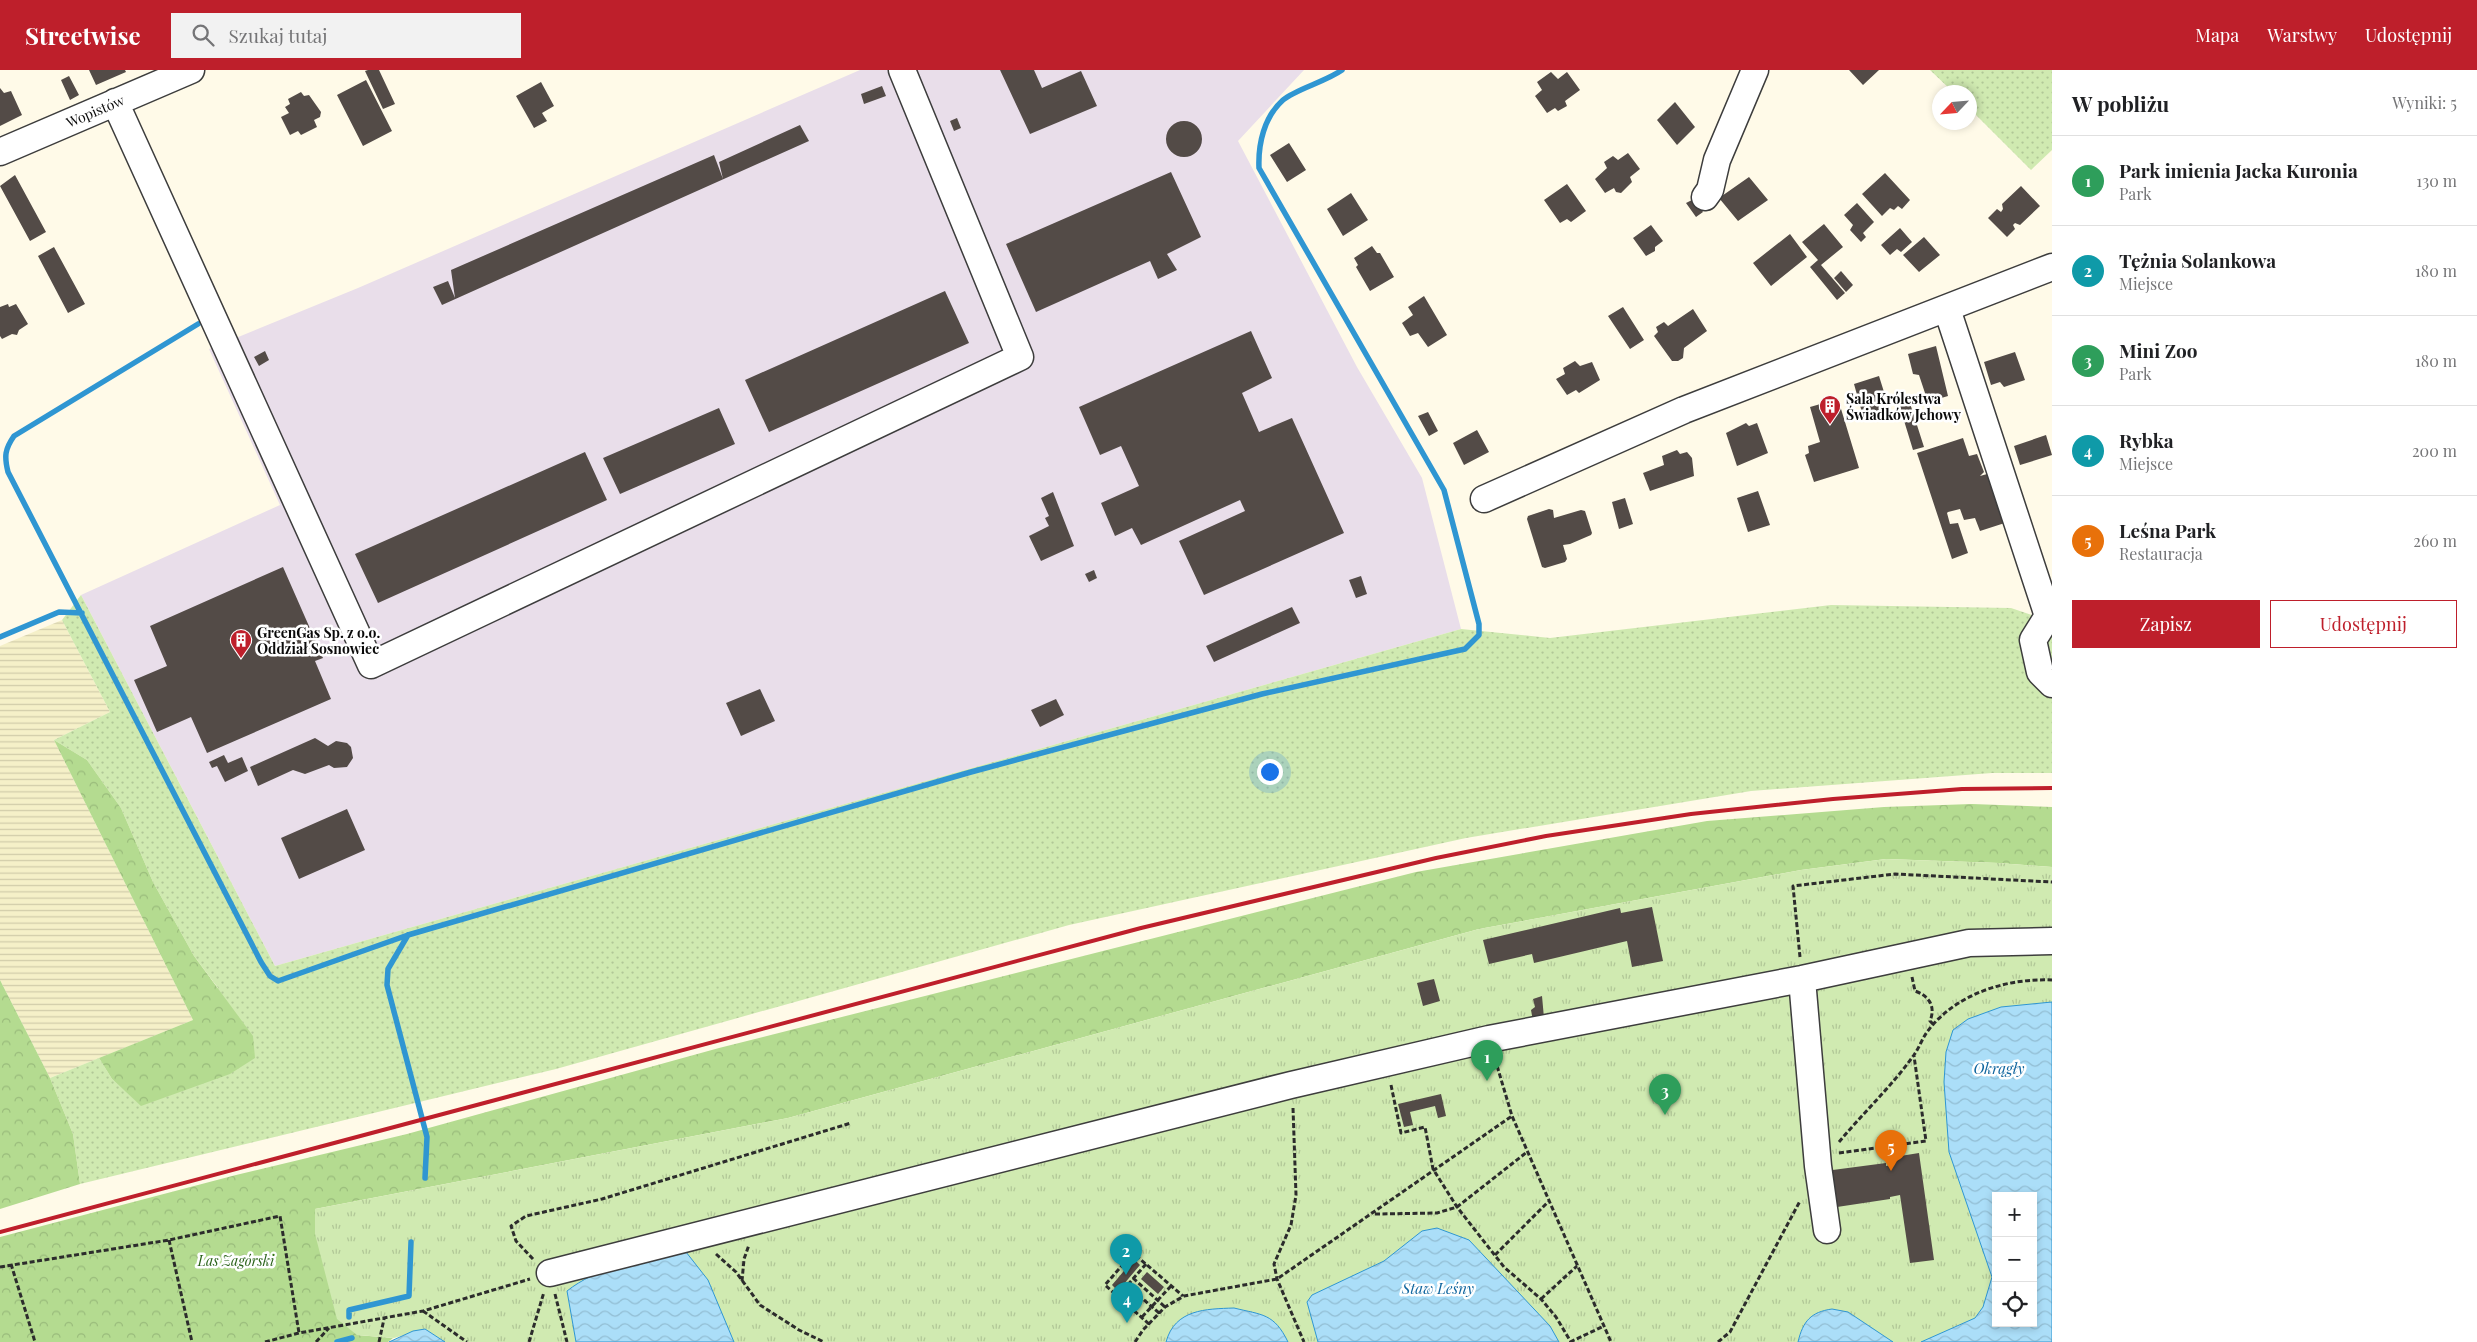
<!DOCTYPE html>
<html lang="pl">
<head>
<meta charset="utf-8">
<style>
  :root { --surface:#fff; --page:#f2f2f2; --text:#202124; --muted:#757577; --line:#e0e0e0; --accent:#be1f2b }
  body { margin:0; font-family:"Playfair Display",serif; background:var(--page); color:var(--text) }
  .controls { position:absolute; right:15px; bottom:15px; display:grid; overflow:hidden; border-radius:0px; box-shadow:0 2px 8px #0003 }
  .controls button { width:45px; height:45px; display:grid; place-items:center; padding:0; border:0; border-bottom:1px solid var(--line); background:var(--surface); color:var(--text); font:25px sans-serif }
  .compass { position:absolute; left:1932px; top:15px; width:45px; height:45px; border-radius:50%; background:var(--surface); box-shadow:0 2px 8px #0003; rotate:244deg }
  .you { position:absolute; left:1269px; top:701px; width:18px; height:18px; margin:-12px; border:4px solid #fff; border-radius:50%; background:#1a73e8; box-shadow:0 0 0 8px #1a73e833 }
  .badge { display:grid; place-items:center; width:32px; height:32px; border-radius:50%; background:var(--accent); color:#fff; font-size:16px; font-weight:700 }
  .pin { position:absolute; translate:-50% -41px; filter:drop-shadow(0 1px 2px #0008) }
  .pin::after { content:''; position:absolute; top:26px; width:18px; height:15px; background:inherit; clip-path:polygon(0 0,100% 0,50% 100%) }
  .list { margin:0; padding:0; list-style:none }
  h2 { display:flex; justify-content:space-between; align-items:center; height:65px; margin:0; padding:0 20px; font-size:21px }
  h2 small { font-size:16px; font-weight:400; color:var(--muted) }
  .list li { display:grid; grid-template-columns:32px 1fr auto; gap:15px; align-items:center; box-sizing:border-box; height:90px; padding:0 20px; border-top:1px solid var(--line) }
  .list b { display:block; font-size:19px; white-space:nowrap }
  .list p { margin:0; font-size:16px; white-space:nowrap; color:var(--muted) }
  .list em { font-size:16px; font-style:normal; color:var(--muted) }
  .actions { display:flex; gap:10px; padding:15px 20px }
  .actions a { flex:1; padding:11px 0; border:1px solid var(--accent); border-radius:0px; text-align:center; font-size:18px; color:var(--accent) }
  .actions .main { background:var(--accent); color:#fff }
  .icon { flex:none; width:28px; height:28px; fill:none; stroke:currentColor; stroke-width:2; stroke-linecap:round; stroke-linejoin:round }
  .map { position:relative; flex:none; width:2052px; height:1272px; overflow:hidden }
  header { display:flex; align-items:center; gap:30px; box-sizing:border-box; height:70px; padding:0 25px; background:var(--accent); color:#fff }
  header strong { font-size:24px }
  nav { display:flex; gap:28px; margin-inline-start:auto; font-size:18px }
  .search { width:350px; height:45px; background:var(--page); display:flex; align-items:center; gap:12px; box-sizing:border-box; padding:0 18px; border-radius:0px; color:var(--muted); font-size:19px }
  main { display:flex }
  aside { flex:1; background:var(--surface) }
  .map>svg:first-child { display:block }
  .industrial { fill:#e9deea }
  .farmland { fill:url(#farmland-rules) }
  .grass { fill:url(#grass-dots) }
  .forest { fill:url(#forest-crowns) }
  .park { fill:url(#park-tufts); fill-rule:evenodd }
  .water { fill:url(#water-waves); stroke:#2f96d2; fill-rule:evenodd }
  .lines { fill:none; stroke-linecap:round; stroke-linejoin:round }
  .stream { stroke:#2f96d2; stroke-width:5.5 }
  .building { fill:#534b47 }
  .minor-casing { stroke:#3d3d3d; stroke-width:29 }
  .path { stroke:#2c2c2c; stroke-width:3; stroke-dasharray:5 2.5; stroke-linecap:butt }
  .minor { stroke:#fff; stroke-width:26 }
  .rail { stroke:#be1f2b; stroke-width:4 }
  .labels { text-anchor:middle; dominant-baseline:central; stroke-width:5; stroke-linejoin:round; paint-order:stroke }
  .street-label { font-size:14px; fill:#0a0a0a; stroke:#fff }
  .poi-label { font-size:14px; font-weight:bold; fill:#0a0a0a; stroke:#fff; text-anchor:start }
  .park-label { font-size:14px; font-style:italic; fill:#2b631a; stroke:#fff }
  .water-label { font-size:15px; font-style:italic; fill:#11669f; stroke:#fff }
</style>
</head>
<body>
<header>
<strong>Streetwise</strong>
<div class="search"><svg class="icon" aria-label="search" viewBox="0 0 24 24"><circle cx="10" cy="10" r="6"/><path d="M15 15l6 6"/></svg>Szukaj tutaj</div>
<nav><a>Mapa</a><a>Warstwy</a><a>Udostępnij</a></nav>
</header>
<main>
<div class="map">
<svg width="2052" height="1272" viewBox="0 0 2052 1272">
  <defs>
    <pattern id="farmland-rules" width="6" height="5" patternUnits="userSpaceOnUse" patternTransform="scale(1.25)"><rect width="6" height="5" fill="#f5f0c8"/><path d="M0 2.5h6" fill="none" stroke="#d1ccaa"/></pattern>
    <pattern id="grass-dots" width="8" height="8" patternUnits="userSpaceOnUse" patternTransform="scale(1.25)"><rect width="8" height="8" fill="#d0eab1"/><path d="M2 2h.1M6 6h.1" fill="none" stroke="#b1c797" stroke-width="1.8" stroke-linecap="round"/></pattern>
    <pattern id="forest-crowns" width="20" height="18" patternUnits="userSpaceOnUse" patternTransform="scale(1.25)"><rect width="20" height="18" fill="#b4db90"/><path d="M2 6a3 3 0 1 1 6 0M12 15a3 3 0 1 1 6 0" fill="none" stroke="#99bb7b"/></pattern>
    <pattern id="park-tufts" width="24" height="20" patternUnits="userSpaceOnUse" patternTransform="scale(1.25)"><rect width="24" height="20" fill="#d0eab1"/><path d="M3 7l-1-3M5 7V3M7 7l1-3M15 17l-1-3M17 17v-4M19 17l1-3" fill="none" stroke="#b1c797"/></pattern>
    <pattern id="water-waves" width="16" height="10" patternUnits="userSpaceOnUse" patternTransform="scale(1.25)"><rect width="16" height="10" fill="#abdef8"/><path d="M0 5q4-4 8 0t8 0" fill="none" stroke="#92bdd3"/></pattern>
  </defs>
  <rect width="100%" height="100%" fill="#fffae8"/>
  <path class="industrial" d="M 860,0 L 1304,0 L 1238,71 L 1357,297 L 1422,408 L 1461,559 L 275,896 L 81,525 L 280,435 L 209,279 L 358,218 Z"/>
  <path class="farmland" d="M 62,550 L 110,642 L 54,670 L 193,950 L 50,1008 L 0,910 L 0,576 Z"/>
  <path class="grass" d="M 1930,0 L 2052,0 L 2052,80 L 2031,100 L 1970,39 L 1970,22 L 1953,22 Z
    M 81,525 L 275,896 L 1461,559 L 1550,568 L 1831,535 L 2011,538 L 2052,552 L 2052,703 L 1992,703 L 1751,721 L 1466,768 L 1069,855 L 556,999 L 80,1114 L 73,1064 L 50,1008 L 99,988 L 112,1009 L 141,1035 L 218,918 L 194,886 L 153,812 L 121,738 L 87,690 L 54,670 L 110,642 L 62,550 Z"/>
  <path class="forest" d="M 54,670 L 87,690 L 121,738 L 153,812 L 194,886 L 253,966 L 255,988 L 230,1004 L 141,1036 L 112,1009 L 99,988 L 193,950 Z
    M 1972,734 L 2052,737 L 2052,797 L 1999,793 L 1886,789 L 1801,800 L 1479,859 L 788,1048 L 315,1139 L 357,1265 L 393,1268 L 388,1272 L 0,1272 L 0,1167 L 236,1105 L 407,1064 L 719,978 L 1416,802 L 1707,751 L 1884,737 Z
    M 0,910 L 50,1008 L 73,1064 L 80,1114 L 0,1139 Z"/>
  <path class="park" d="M 1886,789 L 1999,793 L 2052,797 L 2052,1272 L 445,1272 L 425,1259 L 394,1268 L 357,1265 L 337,1249 L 315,1164 L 315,1139 L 788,1048 L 1479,859 L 1801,800 ZM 1996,1126 L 2033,1126 L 2033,1253 L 1996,1253 Z"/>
  <path class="water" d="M 2052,932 L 2052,1272 L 1921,1272 L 1975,1248 L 1983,1237 L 1992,1207 L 1949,1082 L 1944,1012 L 1946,982 L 1953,960 L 1968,949 L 2001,937 ZM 1996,1126 L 2033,1126 L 2033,1253 L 1996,1253 Z
    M 1437,1158 L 1469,1170 L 1550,1256 L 1559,1272 L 1318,1272 L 1307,1232 L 1312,1225 L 1384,1191 L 1422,1161 Z
    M 673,1181 L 686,1182 L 708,1210 L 734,1272 L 576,1272 L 567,1221 C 596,1198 637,1190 673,1181 Z
    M 1234,1238 C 1262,1245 1274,1243 1288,1272 L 1166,1272 C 1175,1239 1206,1239 1234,1238 Z
    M 1832,1239 L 1848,1242 L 1893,1272 L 1798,1272 C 1803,1251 1811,1242 1832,1239 Z
    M 425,1259 L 445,1272 L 389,1272 L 413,1261 Z"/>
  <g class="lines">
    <path class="stream" d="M 198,254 L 14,366 C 5,379 4,386 8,402 L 261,892 L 270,906 L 278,911 L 408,865 L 971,702 L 1262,624 L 1465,579 L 1479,565 L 1479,554 L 1444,420 L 1259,98 C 1258,74 1264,47 1283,30 C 1296,19 1325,12 1342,0
      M 0,567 L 59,542 L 82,543
      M 408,865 L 388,899 L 387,915 L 427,1067 L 425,1108
      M 349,1247 L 349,1240 L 409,1226 L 411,1172
      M 337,1272 L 352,1268"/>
  </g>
  <path class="building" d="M 89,0 L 125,0 L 126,2 L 96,15 Z
    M 368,0 L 379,0 L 395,34 L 383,39 L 365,1 Z
    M 1000,0 L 1034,0 L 1042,18 L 1081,1 L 1097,36 L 1030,64 Z
    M 1849,0 L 1879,0 L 1863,15 Z
    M 1551,2 L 1558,9 L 1567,2 L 1580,20 L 1565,31 L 1567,36 L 1558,41 L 1555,38 L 1547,43 L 1535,26 L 1542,20 L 1537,12 Z
    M 69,6 L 79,25 L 70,30 L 61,10 Z
    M 366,10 L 392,61 L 363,76 L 337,25 Z
    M 541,12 L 554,36 L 542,43 L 547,51 L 534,58 L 516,26 Z
    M 882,16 L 886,26 L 864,34 L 861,24 Z
    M 0,18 L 4,23 L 11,21 L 22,45 L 0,56 Z
    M 301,22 L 304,26 L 309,25 L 321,42 L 320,47 L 314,50 L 317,57 L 301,65 L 298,61 L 290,65 L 281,47 L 289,43 L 285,37 L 290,34 L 288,29 Z
    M 1675,32 L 1695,57 L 1677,75 L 1657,50 Z
    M 957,48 L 961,58 L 954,61 L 950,51 Z
    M1166 69a18 18 0 1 1 36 0a18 18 0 1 1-36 0Z
    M 800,55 L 809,71 L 442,235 L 433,217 L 448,211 L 455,228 L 451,200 L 714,85 L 723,109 L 719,92 Z
    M 1289,73 L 1306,100 L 1287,112 L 1270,85 Z
    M 1628,83 L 1640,99 L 1630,107 L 1632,112 L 1621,123 L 1616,122 L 1614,118 L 1605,123 L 1595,109 L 1607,98 L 1604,92 L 1613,86 L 1618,90 Z
    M 1171,102 L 1201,167 L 1167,184 L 1177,200 L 1158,209 L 1150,191 L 1036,242 L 1006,174 Z
    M 1885,103 L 1910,130 L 1902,139 L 1898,136 L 1894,140 L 1890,138 L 1882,146 L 1862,124 Z
    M 15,105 L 46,162 L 30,171 L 0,116 Z
    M 1749,107 L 1768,130 L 1738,151 L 1719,128 Z
    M 1567,114 L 1586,141 L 1571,152 L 1567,149 L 1560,153 L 1544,130 Z
    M 2021,116 L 2040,136 L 2020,155 L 2015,153 L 2013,155 L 2015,159 L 2007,167 L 1988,148 L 1997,139 L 2001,142 L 2003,139 L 2002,134 Z
    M 1351,123 L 1368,150 L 1343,166 L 1327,139 Z
    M 1694,129 L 1703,142 L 1696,147 L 1686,133 Z
    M 1857,133 L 1874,152 L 1863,163 L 1866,167 L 1861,172 L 1850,160 L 1853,155 L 1844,145 Z
    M 1824,154 L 1843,177 L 1821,195 L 1845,223 L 1837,230 L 1810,197 L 1818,190 L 1802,172 Z
    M 1651,155 L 1663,171 L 1655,177 L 1655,181 L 1646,186 L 1633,168 Z
    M 1900,158 L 1912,172 L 1901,182 L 1897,179 L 1890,185 L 1881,175 Z
    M 1790,164 L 1807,187 L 1771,216 L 1753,193 Z
    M 1924,167 L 1940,185 L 1919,202 L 1903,185 Z
    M 1372,176 L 1377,183 L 1380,183 L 1394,207 L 1370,221 L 1356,197 L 1358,195 L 1354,188 Z
    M 54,177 L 85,234 L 68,243 L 38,186 Z
    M 1841,201 L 1853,215 L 1846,222 L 1834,208 Z
    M 945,221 L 969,273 L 769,362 L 745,310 Z
    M 1424,226 L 1447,265 L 1428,277 L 1418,263 L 1410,266 L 1402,253 L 1413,245 L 1408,237 Z
    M 8,234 L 9,237 L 16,234 L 28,254 L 19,260 L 17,265 L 12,264 L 2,269 L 0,266 L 0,237 Z
    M 1623,237 L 1644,270 L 1630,279 L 1608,246 Z
    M 1693,239 L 1707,261 L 1684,278 L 1683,288 L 1678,291 L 1672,291 L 1654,266 L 1658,262 L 1656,257 L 1664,252 L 1668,256 Z
    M 1251,261 L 1272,308 L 1242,323 L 1259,362 L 1292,348 L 1344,463 L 1204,525 L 1179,471 L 1245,441 L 1240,430 L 1141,475 L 1132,458 L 1115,466 L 1101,433 L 1139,416 L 1121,376 L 1100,385 L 1079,337 Z
    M 1936,276 L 1948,326 L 1928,332 L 1919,305 L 1913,304 L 1908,284 Z
    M 265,281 L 269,290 L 259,296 L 254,287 Z
    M 2015,282 L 2025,310 L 2004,317 L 2000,312 L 1991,315 L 1984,292 Z
    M 1575,291 L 1580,296 L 1592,292 L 1600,310 L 1579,323 L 1576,320 L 1567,325 L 1556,309 L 1565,304 L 1563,298 Z
    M 1879,306 L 1889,338 L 1863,346 L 1854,314 Z
    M 1908,327 L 1924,377 L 1913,380 L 1898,331 Z
    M 1838,329 L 1859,398 L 1814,412 L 1805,385 L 1809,383 L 1808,376 L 1820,372 L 1810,337 Z
    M 719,338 L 735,374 L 620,424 L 603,388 Z
    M 1428,342 L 1438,361 L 1429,366 L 1418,346 Z
    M 1746,353 L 1749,356 L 1757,353 L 1768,383 L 1737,396 L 1726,363 Z
    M 1477,360 L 1489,382 L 1464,395 L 1453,373 Z
    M 2046,365 L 2052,385 L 2020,395 L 2014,376 Z
    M 1963,368 L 1969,386 L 1977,384 L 1984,402 L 1980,406 L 1998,401 L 2014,450 L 1980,461 L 1975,448 L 1964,450 L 1960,439 L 1948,442 L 1947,443 L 1950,454 L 1958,453 L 1968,483 L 1952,489 L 1917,383 Z
    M 1677,380 L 1680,384 L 1687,382 L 1692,388 L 1694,406 L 1650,421 L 1643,403 L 1664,395 L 1662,386 Z
    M 585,382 L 607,430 L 378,533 L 355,484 Z
    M 1758,421 L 1770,455 L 1748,462 L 1737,428 Z
    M 1053,422 L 1074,476 L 1041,491 L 1029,466 L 1049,456 L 1045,448 L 1049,446 L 1041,428 Z
    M 1625,428 L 1633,454 L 1619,459 L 1612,432 Z
    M 1549,439 L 1553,440 L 1554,448 L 1581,440 L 1585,441 L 1592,463 L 1591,465 L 1570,474 L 1563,475 L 1567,489 L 1565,492 L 1545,498 L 1542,497 L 1527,449 L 1528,446 Z
    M 283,497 L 323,588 L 315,591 L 331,629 L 207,683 L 191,647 L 157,662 L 134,610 L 167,596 L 150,556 Z
    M 1094,500 L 1097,508 L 1089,512 L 1085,504 Z
    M 1361,506 L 1367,524 L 1356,528 L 1349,510 Z
    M 1292,537 L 1300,553 L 1214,592 L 1206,576 Z
    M 760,619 L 775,651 L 741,666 L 726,633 Z
    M 1056,629 L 1064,645 L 1040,657 L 1031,640 Z
    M 315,668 L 328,676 L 336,671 L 347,673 L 351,677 L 353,688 L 347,697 L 334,698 L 329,695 L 305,704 L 293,700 L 258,716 L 250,697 Z
    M 224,685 L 228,693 L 242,687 L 248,701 L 225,712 L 217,696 L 212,698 L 209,692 Z
    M 347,739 L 365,780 L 299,809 L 281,768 Z
    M 1652,837 L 1663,891 L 1632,897 L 1627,871 L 1534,893 L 1532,884 L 1489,894 L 1483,870 L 1620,838 L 1621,843 Z
    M 1434,909 L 1440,931 L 1423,936 L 1417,913 Z
    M 1542,926 L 1544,948 L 1533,951 L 1531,940 L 1535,937 L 1533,929 Z
    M 1441,1024 L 1446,1046 L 1438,1048 L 1435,1036 L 1410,1042 L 1413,1055 L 1404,1057 L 1398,1034 Z
    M 1919,1083 L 1934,1190 L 1910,1193 L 1900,1125 L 1890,1127 L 1890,1129 L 1837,1137 L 1825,1101 L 1886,1093 L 1886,1096 L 1895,1094 L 1894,1087 Z
    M 1134,1189 L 1140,1195 L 1118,1221 L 1112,1215 Z
    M 1147,1202 L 1164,1217 L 1158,1224 L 1141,1209 Z"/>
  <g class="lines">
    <g class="minor-casing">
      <path id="minor" d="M 115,32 L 371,595 L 1020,287 L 902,0
        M 0,82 L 191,0
        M 1705,127 L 1710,120 L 1717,90 L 1755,0
        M 1947,239 L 2048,546
        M 1484,429 L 1684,340 L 2052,197
        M 2052,546 L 2048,546 L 2033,570 L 2040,602 L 2052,614
        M 1802,909 L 1818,1096 L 1827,1160
        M 550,1203 L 1291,1015 L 1489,969 L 1802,909 L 1969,873 L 2052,871"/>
    </g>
    <path class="path" d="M 1800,887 L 1793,816 L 1895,804 L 2052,812
      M 1912,907 L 1915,921 C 1929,926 1936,936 1930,951 L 1934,955
      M 1495,989 L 1512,1046 L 1611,1272
      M 1391,1015 L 1401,1063 L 1425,1057 L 1433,1099 L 1457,1137 L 1504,1197 L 1541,1229 L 1556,1247 L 1571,1272
      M 1293,1038 L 1296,1125 L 1291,1155 L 1274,1194 L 1277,1209 L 1304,1272
      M 1839,1072 C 1863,1043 1892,1016 1914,985 C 1919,978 1922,969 1927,962 C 1955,924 2006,908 2052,910
      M 1839,1083 L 1926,1071 L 1914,986
      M 1375,1144 L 1437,1143 L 1457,1137 L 1527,1082
      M 169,1170 L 192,1272
      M 716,1184 L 736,1202 L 760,1235 L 799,1260 L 824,1272
      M 1495,1185 L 1549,1131
      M 533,1189 L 516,1171 L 511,1156 L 526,1146 L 602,1129 L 851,1053
      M 11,1194 L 35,1272
      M 0,1197 L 169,1170 L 280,1146 L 299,1263
      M 1133,1208 L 1165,1237
      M 742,1211 L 744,1189 L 749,1175
      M 1127,1215 L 1159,1243
      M 555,1224 L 567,1272
      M 1118,1226 L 1146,1194
      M 1541,1229 L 1577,1196
      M 1127,1234 L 1137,1223
      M 423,1241 L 467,1272
      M 1142,1247 L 1171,1216
      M 1149,1254 L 1105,1215 L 1133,1183 L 1183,1226
      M 265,1272 L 299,1263 L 423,1241 L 530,1209
      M 316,1272 L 329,1258
      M 379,1272 L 384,1249
      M 529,1272 L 544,1222
      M 1135,1272 L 1143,1260 L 1165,1237 L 1184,1226 L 1277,1209 L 1512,1046
      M 1570,1272 L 1604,1256
      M 1718,1272 L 1730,1262 L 1800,1131"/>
    <use href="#minor" class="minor"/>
    <path class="rail" d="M 0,1162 L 1141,858 L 1436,788 L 1546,766 L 1691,744 L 1833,729 L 1962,719 L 2052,718"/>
  </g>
  <defs>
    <g id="building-pin" transform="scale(1.125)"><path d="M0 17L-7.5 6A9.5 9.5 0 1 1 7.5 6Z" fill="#be1f2b" stroke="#fff"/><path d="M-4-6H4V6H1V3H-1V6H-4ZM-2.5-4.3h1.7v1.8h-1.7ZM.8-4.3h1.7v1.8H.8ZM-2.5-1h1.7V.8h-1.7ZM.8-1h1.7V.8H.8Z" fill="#fff"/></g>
  </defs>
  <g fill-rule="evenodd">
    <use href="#building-pin" x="1830" y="336"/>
    <use href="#building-pin" x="241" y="570"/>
  </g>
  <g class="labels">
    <g class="street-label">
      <text transform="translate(95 41) rotate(-23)">Wopistów</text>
    </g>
    <g class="poi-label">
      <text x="1846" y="328">Sala Królestwa<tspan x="1846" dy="16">Świadków Jehowy</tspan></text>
      <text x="257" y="562">GreenGas Sp. z o.o.<tspan x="257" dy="16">Oddział Sosnowiec</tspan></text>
    </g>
    <g class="park-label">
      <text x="236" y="1190">Las Zagórski</text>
    </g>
    <g class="water-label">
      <text x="1999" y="998">Okrągły</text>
      <text x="1438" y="1218">Staw Leśny</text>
    </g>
  </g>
</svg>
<div class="controls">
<button>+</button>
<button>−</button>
<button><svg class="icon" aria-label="locate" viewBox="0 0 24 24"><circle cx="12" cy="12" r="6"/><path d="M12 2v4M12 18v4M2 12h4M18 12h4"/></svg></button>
</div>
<svg class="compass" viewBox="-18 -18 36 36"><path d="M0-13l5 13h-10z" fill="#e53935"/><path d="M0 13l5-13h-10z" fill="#757577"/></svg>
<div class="you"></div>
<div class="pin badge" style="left:1487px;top:1011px;background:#2e9e5b">1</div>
<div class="pin badge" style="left:1126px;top:1205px;background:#0f9aa8">2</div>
<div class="pin badge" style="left:1665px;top:1045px;background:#2e9e5b">3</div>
<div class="pin badge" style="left:1127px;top:1253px;background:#0f9aa8">4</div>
<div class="pin badge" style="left:1891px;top:1101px;background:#e8710a">5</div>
</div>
<aside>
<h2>W pobliżu<small>Wyniki: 5</small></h2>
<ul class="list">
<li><span class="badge" style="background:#2e9e5b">1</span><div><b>Park imienia Jacka Kuronia</b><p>Park</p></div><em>130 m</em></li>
<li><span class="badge" style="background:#0f9aa8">2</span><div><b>Tężnia Solankowa</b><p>Miejsce</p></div><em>180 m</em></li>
<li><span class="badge" style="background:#2e9e5b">3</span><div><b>Mini Zoo</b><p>Park</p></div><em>180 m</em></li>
<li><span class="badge" style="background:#0f9aa8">4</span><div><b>Rybka</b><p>Miejsce</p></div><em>200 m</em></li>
<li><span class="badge" style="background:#e8710a">5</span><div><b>Leśna Park</b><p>Restauracja</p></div><em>260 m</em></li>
</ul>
<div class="actions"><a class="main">Zapisz</a><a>Udostępnij</a></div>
</aside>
</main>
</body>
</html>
